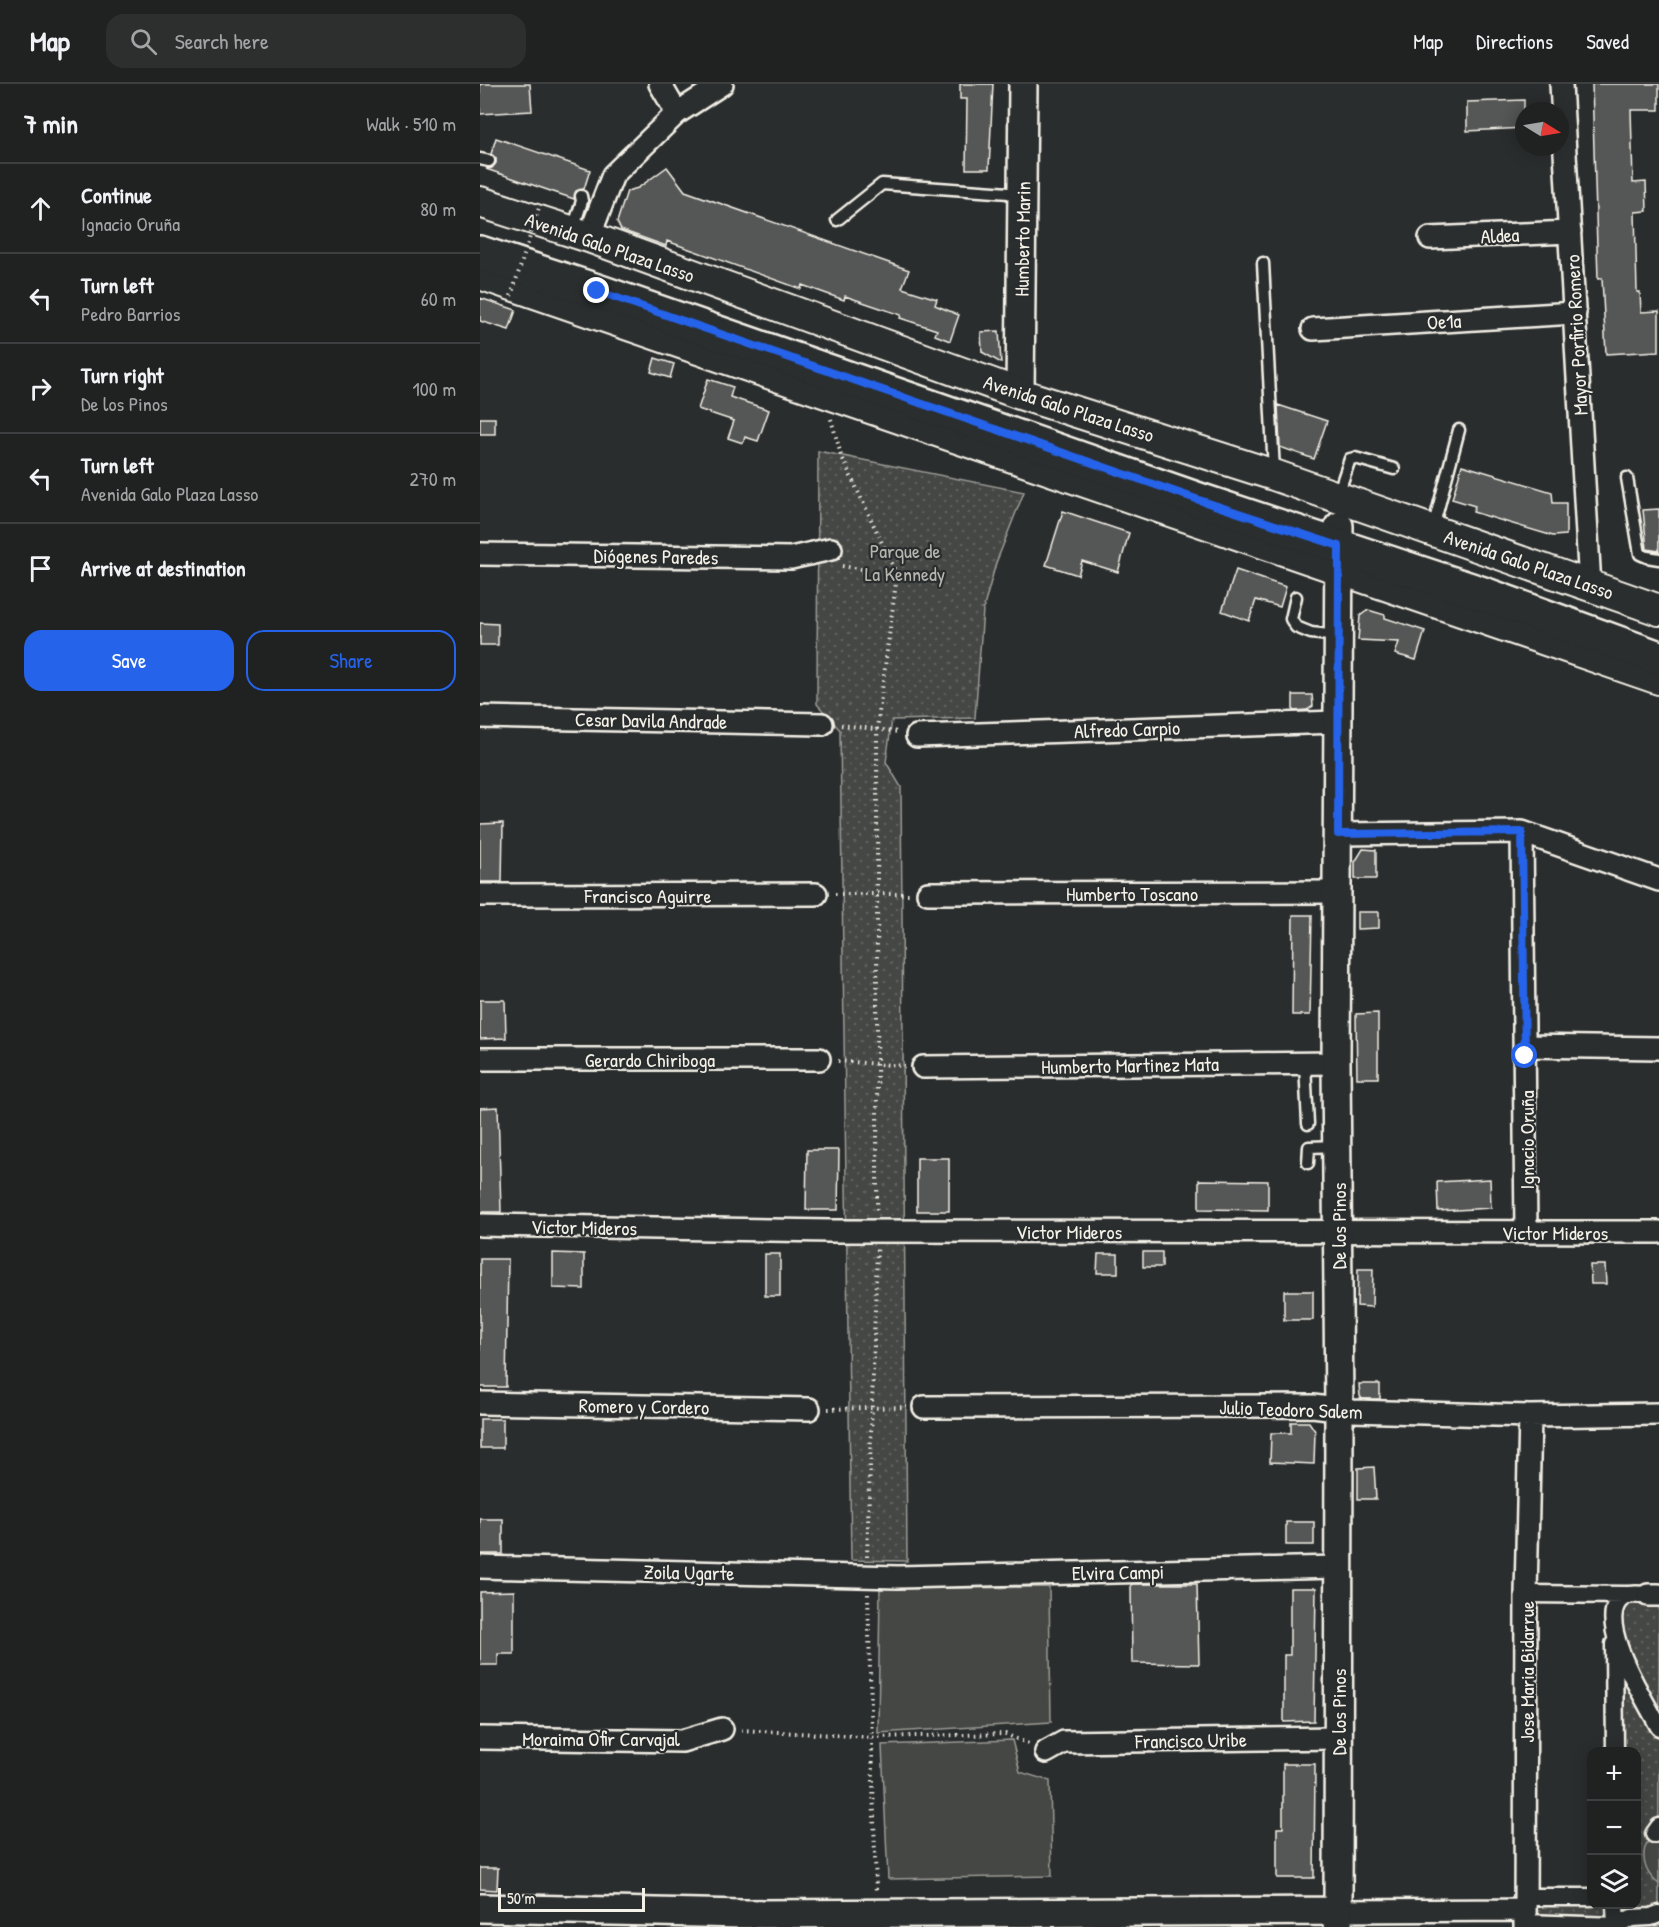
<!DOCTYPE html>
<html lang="en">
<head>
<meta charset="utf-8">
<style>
  :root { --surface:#202222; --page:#2d2f2f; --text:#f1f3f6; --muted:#a2a4a5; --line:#3d3f40; --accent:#2563eb }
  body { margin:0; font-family:"Patrick Hand",sans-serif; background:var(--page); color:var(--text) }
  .controls { position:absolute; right:18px; bottom:18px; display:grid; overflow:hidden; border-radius:12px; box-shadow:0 3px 15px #0003 }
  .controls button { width:54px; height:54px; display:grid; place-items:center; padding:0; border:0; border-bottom:2px solid var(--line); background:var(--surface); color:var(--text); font:30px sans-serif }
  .compass { position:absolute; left:1035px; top:18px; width:54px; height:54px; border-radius:50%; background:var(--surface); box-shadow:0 3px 15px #0003; rotate:101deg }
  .scale { position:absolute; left:18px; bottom:15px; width:147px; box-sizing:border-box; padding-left:6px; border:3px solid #f4f1e8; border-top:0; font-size:16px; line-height:21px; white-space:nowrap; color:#f4f1e8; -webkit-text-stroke:4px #2a2d2e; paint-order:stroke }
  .stop { position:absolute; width:18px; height:18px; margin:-14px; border:4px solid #2563eb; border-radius:50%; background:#fff }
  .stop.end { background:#2563eb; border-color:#fff; box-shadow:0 2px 6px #0008 }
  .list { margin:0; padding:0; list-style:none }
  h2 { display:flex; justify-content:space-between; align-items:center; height:78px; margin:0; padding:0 24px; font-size:26px }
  h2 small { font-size:20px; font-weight:400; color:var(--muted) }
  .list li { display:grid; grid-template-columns:39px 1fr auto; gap:18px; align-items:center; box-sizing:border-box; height:90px; padding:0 24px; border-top:2px solid var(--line) }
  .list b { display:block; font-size:22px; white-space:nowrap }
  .list p { margin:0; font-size:20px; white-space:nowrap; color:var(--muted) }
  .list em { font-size:20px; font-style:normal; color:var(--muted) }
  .actions { display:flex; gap:12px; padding:18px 24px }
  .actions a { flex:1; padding:14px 0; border:2px solid var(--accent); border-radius:18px; text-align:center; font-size:21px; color:var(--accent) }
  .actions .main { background:var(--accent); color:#fff }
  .icon { flex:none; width:33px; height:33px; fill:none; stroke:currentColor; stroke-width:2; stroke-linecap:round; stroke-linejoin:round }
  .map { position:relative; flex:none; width:1179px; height:1843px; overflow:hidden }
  header { display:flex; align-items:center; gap:36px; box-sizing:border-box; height:84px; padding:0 30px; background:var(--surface); border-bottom:2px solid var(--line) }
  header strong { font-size:28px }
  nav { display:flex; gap:33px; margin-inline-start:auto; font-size:21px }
  .search { width:420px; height:54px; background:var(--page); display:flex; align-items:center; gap:15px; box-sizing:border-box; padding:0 21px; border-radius:18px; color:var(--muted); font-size:22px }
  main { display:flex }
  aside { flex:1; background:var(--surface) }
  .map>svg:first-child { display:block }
  .grass { fill:url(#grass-dots); stroke:#9c9c96; stroke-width:1.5 }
  .garden { fill:#444645; stroke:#9c9c96; stroke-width:1.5 }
  .building { fill:#555756; stroke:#f4f1e8; stroke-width:1.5 }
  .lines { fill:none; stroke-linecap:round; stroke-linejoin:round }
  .service-casing { stroke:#f4f1e8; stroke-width:15 }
  .pedestrian-casing { stroke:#f4f1e8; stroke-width:21 }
  .minor-casing { stroke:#f4f1e8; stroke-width:26 }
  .tertiary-casing { stroke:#f4f1e8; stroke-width:32 }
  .secondary-casing { stroke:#f4f1e8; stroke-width:34 }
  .primary-casing { stroke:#f4f1e8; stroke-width:38 }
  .path { stroke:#f4f1e8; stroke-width:4; stroke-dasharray:1.5 4.5; stroke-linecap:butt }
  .service { stroke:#2a2d2e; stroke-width:10 }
  .pedestrian { stroke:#2a2d2e; stroke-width:16 }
  .minor { stroke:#2a2d2e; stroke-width:21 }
  .tertiary { stroke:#2a2d2e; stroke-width:27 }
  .secondary { stroke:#2a2d2e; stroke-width:30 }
  .primary { stroke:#2a2d2e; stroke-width:33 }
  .path-bridge { stroke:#f4f1e8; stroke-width:4; stroke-dasharray:1.5 4.5; stroke-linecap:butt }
  .route { stroke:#2563eb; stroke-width:8 }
  .labels { text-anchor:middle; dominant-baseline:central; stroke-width:4.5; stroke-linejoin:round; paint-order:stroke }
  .street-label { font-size:20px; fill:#f4f1e8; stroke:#2a2d2e }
  .park-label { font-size:20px; fill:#b6b5af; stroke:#2a2d2e }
</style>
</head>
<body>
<header>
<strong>Map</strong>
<div class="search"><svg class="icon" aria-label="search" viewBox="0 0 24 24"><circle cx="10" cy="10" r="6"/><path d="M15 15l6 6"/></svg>Search here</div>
<nav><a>Map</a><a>Directions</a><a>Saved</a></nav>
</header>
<main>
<aside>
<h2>7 min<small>Walk · 510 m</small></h2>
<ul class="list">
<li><svg class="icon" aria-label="ahead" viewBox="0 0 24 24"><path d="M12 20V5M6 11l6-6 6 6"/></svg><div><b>Continue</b><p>Ignacio Oruña</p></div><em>80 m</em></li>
<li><svg class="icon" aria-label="left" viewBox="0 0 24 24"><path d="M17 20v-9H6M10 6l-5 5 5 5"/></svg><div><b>Turn left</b><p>Pedro Barrios</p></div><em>60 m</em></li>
<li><svg class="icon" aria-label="right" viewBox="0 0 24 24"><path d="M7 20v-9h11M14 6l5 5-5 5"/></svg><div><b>Turn right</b><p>De los Pinos</p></div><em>100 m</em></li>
<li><svg class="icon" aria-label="left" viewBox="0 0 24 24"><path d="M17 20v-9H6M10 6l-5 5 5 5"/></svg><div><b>Turn left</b><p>Avenida Galo Plaza Lasso</p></div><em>270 m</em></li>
<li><svg class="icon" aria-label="arrive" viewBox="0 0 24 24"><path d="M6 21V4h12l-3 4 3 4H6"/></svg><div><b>Arrive at destination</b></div></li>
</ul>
<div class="actions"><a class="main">Save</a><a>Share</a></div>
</aside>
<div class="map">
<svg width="1179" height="1843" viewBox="0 0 1179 1843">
  <defs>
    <pattern id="grass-dots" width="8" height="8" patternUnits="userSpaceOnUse" patternTransform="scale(1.5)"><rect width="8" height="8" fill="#444645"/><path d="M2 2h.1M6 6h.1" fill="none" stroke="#606160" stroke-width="1.8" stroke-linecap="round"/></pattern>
  </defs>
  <rect width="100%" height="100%" fill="#2a2d2e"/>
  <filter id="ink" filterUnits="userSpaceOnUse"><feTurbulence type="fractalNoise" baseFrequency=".0167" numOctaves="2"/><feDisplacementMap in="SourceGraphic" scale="12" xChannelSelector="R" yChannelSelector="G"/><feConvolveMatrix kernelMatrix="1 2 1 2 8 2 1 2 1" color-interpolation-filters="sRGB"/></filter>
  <g filter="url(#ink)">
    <path class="grass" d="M 338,367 L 544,408 L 516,479 L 503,526 L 495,634 L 412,636 L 406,678 L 421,703 L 427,1477 L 371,1476 L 360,646 L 337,620 Z
      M 1179,1512 L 1179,1843 L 1045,1839 L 1045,1813 L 1112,1820 L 1156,1820 L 1156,1668 L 1136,1667 L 1138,1520 Z"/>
    <path class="garden" d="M 569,1503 L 571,1638 L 398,1649 L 400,1505 Z
      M 532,1656 L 540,1688 L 570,1697 L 572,1792 L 408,1795 L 402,1661 Z
      M 1179,1747 L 1179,1800 C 1161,1787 1157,1760 1179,1747 Z"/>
    <path class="building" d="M 0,0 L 50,0 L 52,27 L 0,30 Z
      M 480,0 L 513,0 L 509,85 L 486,85 L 487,15 L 480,15 Z
      M 1112,0 L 1179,0 L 1179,26 L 1151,26 L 1153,99 L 1166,98 L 1167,127 L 1155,128 L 1157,208 L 1160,208 L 1161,228 L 1179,227 L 1179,267 L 1126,270 L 1122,194 L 1118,195 Z
      M 1044,16 L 1044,44 L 987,47 L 987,18 Z
      M 16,54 L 110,86 L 104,105 L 96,107 L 94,115 L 6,85 L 12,84 L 16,79 L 16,74 L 11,70 Z
      M 187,83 L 205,107 L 429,186 L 422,204 L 457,215 L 455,221 L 479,231 L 470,257 L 455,251 L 457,246 L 420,234 L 421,231 L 365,212 L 364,216 L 322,201 L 321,205 L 187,157 L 186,162 L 141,146 L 137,138 L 147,107 L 158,104 Z
      M 0,214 L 36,226 L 29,246 L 0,237 Z
      M 519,247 L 521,279 L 502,268 L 501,248 Z
      M 175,274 L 194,280 L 190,294 L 171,288 Z
      M 228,295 L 253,303 L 250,313 L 289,326 L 278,357 L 265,353 L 263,359 L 248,354 L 254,337 L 218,325 Z
      M 798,321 L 847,337 L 834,375 L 800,363 Z
      M 0,334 L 15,334 L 15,350 L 0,350 Z
      M 982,381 L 1072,408 L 1073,419 L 1086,419 L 1086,451 L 1073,452 L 993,428 L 995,422 L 972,415 Z
      M 1179,425 L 1179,467 L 1167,465 L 1163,426 Z
      M 583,427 L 649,449 L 638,488 L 602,477 L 598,491 L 566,481 Z
      M 756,486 L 806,503 L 800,523 L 776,516 L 769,537 L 742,527 Z
      M 888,526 L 905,531 L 905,534 L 945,547 L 936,576 L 915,570 L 919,558 L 878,556 L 880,532 Z
      M 0,539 L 18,540 L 18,561 L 0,561 Z
      M 813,611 L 832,611 L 833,622 L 827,626 L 813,627 Z
      M 23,739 L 22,798 L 0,798 L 0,740 Z
      M 883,765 L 896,766 L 896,795 L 875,795 L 875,778 Z
      M 877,828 L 899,828 L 899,844 L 877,845 Z
      M 813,831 L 832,831 L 830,931 L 812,931 Z
      M 0,916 L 25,916 L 26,954 L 0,955 Z
      M 898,929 L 898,994 L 877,994 L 876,930 Z
      M 18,1023 L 21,1128 L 0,1128 L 0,1024 Z
      M 327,1066 L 359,1066 L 358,1126 L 326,1126 Z
      M 437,1074 L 469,1074 L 469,1127 L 437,1127 Z
      M 1010,1095 L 1011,1124 L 958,1127 L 957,1098 Z
      M 719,1096 L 788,1097 L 788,1126 L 719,1125 Z
      M 663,1168 L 682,1168 L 682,1183 L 663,1183 Z
      M 73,1169 L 104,1170 L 104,1205 L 73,1204 Z
      M 285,1170 L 300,1170 L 300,1212 L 285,1212 Z
      M 618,1170 L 638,1170 L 638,1189 L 617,1189 Z
      M 0,1175 L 28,1175 L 26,1303 L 0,1303 Z
      M 1110,1181 L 1125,1181 L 1126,1200 L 1111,1200 Z
      M 878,1185 L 893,1185 L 892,1223 L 877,1222 Z
      M 804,1207 L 833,1207 L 833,1236 L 804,1236 Z
      M 879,1300 L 900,1300 L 900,1315 L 882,1315 L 880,1312 Z
      M 0,1335 L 23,1335 L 23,1364 L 0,1364 Z
      M 811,1338 L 829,1338 L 835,1347 L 834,1380 L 790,1378 L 791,1349 L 811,1349 Z
      M 894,1383 L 896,1415 L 878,1415 L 878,1384 Z
      M 0,1435 L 23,1435 L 23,1470 L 0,1470 Z
      M 806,1438 L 834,1438 L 834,1461 L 806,1461 Z
      M 651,1500 L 717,1500 L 719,1580 L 652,1579 Z
      M 810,1504 L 836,1504 L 834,1637 L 804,1638 L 804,1571 L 810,1571 Z
      M 34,1507 L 34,1570 L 18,1570 L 18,1581 L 0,1581 L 0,1508 Z
      M 803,1680 L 835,1680 L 834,1794 L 797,1794 L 797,1744 L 803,1744 Z
      M 0,1784 L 18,1784 L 17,1806 L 0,1805 Z"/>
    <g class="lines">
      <g class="service-casing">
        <path id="service" d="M 0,75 L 9,77
          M 357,136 L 402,100 L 543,110
          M 93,145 L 102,117 L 101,112
          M 783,179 L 794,387
          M 1147,394 L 1160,470 L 1167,473 L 1179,475
          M 858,410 L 870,375 L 875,374 L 914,385
          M 953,444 L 979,346
          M 816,513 L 811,535 L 816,543 L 831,549 L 858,552
          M 825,980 L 828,1040
          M 828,1079 L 829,1063 L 857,1062"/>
      </g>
      <g class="pedestrian-casing">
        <path id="pedestrian" d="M 1046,1510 L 1148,1511
          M 1168,1511 C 1162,1511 1151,1509 1145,1512 C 1109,1531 1167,1619 1179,1643
          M 1134,1560 L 1135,1668
          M 1174,1750 L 1179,1743
          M 1045,1813 L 1112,1813
          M 1135,1820 L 1136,1843
          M 1045,1839 L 1136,1842 L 1152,1834 L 1171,1833 L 1179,1830"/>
      </g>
      <g class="minor-casing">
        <path id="minor" d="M 180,0 L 197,29
          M 1081,0 L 1110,502
          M 109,153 L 133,91 L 197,29 L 242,0
          M 950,154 L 1090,148
          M 833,245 L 1095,229
          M 0,470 L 311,474 L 351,465
          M 0,633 L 342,640
          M 437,652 L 857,638
          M 1042,748 L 1046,1148
          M 858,750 L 1042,748 L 1179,796
          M 448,809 L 857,808
          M 0,811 L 336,810
          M 1045,962 L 1179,964
          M 0,975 L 339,975
          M 443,983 L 856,979
          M 0,1141 L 350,1147 L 1179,1148
          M 0,1319 L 329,1325
          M 444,1323 L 833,1322 L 872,1327 L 1050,1332 L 1179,1330
          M 0,1483 L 418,1493 L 858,1483
          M 1168,1511 L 1179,1511
          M 0,1654 L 202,1657 L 242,1645
          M 566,1668 L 584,1658 L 858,1654
          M 858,1827 L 1044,1826
          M 1045,1843 L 1046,1510 L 1050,1332"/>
      </g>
      <g class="tertiary-casing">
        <path id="tertiary" d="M 540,310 L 543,0
          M 0,1824 L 263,1830 L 858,1827
          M 858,1843 L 859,1325 L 856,979 L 859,442"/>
      </g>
      <g class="secondary-casing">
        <path id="secondary" d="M 0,118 L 109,153 L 540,310 L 794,391 L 1179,526
          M 0,190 L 1179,595"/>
      </g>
      <g class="primary-casing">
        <path id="primary" d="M 0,169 L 117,207 L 719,416 L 1009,512 L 1179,574"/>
      </g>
      <path class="path" d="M 351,335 L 361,371 L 417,491 L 397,644 L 397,1128
        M 362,482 L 416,491
        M 361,641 L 419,648
        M 355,810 L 431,810
        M 358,977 L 425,982
        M 348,1325 L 427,1323
        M 387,1473 L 397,1165
        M 388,1510 L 396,1809
        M 261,1646 L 392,1653 L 525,1650 L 549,1660"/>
      <use href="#service" class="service"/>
      <use href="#pedestrian" class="pedestrian"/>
      <use href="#minor" class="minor"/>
      <use href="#tertiary" class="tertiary"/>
      <use href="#secondary" class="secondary"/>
      <use href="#primary" class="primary"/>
      <path class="path-bridge" d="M 31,212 L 59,124"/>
    </g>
  </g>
  <g class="lines" filter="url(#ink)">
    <path class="route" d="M 117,207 L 719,416 L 859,462 L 858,750 L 1042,748 L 1045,972"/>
  </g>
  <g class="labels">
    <g class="street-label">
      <text transform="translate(1020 151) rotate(-3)">Aldea</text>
      <text transform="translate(542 155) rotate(-89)">Humberto Marin</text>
      <text transform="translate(130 163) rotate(19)">Avenida Galo Plaza Lasso</text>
      <text transform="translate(964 237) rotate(-3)">Oe1a</text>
      <text transform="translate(1096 251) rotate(-93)">Mayor Porfirio Romero</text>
      <text transform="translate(589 324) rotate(18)">Avenida Galo Plaza Lasso</text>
      <text transform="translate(176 472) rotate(1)">Diógenes Paredes</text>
      <text transform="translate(1049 480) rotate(19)">Avenida Galo Plaza Lasso</text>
      <text transform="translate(171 636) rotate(1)">Cesar Davila Andrade</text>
      <text transform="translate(647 645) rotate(-2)">Alfredo Carpio</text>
      <text x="652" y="809">Humberto Toscano</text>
      <text x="168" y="811">Francisco Aguirre</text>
      <text x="170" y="975">Gerardo Chiriboga</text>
      <text transform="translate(650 981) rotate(-1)">Humberto Martinez Mata</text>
      <text transform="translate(1046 1056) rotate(-90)">Ignacio Oruña</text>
      <text transform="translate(858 1142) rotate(-90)">De los Pinos</text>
      <text transform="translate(104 1143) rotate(1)">Victor Mideros</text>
      <text x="589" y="1147">Victor Mideros</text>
      <text x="1075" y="1148">Victor Mideros</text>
      <text transform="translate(164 1322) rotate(1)">Romero y Cordero</text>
      <text transform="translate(811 1325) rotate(2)">Julio Teodoro Salem</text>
      <text transform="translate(209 1488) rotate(1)">Zoila Ugarte</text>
      <text transform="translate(638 1488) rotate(-1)">Elvira Campi</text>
      <text transform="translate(1046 1588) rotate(-90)">Jose Maria Bidarrue</text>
      <text transform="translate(858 1628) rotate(-90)">De los Pinos</text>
      <text x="121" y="1654">Moraima Ofir Carvajal</text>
      <text transform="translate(711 1656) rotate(-1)">Francisco Uribe</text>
    </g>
    <g class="park-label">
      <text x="425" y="466">Parque de<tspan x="425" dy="23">La Kennedy</tspan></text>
    </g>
  </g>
</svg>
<div class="controls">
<button>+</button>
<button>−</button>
<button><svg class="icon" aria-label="layers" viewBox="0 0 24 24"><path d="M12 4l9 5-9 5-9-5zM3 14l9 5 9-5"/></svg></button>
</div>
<svg class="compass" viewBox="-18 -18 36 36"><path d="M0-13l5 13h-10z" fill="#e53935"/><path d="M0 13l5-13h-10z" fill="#a2a4a5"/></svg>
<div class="scale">50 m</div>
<div class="stop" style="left:1045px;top:972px"></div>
<div class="stop end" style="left:117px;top:207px"></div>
</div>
</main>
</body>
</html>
